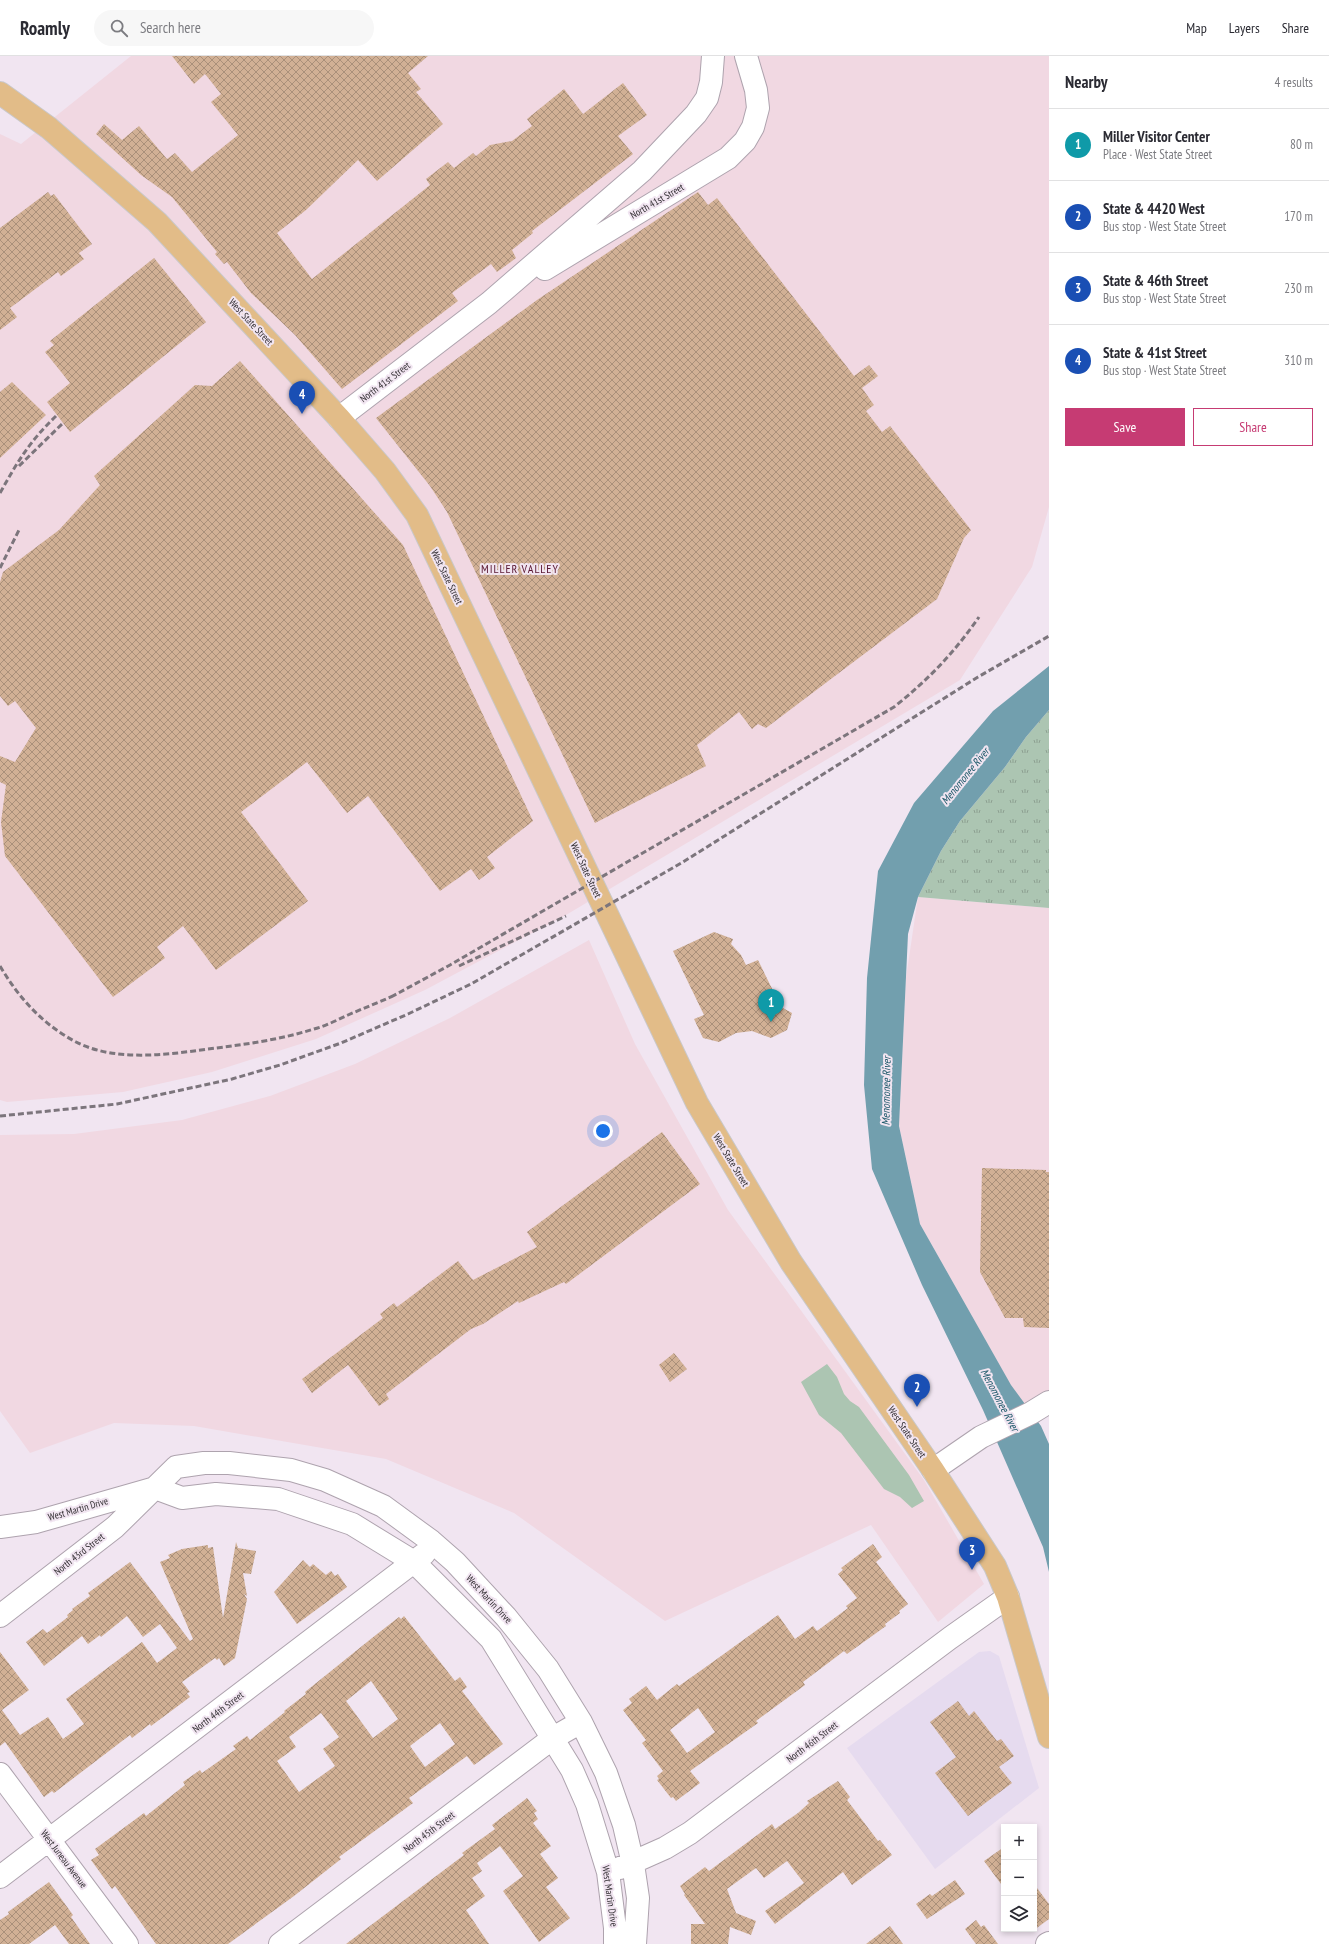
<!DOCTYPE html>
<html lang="en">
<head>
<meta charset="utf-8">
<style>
  :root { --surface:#fff; --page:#f7f7f7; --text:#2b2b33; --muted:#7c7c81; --line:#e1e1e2; --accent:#c63b73 }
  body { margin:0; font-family:"PT Sans Narrow",sans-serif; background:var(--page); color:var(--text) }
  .controls { position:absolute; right:12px; bottom:12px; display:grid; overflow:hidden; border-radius:0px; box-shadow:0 2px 6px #0003 }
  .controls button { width:36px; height:36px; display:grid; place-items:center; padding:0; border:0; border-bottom:1px solid var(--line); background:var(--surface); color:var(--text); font:20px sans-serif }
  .you { position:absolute; left:603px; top:1075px; width:14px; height:14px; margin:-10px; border:3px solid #fff; border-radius:50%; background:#1a73e8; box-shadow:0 0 0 6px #1a73e833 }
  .badge { display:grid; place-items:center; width:26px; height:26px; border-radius:50%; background:var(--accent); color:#fff; font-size:13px; font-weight:700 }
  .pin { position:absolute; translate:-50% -33px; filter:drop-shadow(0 1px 2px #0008) }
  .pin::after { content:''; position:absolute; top:21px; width:14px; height:12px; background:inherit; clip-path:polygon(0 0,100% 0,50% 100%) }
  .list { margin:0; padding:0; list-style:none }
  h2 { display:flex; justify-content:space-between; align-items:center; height:52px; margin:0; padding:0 16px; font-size:17px }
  h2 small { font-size:13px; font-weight:400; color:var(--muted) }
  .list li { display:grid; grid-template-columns:26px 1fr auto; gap:12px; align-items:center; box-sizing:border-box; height:72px; padding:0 16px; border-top:1px solid var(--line) }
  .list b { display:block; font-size:15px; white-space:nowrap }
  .list p { margin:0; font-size:13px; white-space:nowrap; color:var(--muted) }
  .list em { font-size:13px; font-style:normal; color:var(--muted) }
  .actions { display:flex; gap:8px; padding:12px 16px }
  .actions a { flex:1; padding:9px 0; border:1px solid var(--accent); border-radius:0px; text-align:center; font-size:14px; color:var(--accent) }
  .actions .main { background:var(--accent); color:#fff }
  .icon { flex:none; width:22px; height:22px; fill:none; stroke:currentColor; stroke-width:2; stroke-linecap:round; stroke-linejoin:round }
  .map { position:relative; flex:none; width:1049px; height:1888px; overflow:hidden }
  header { display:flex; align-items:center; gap:24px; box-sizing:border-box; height:56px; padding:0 20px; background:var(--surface); border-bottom:1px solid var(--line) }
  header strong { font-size:19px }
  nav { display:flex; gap:22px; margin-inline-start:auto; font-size:14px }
  .search { width:280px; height:36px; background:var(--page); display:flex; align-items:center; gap:10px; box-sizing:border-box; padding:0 14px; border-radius:22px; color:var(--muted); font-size:15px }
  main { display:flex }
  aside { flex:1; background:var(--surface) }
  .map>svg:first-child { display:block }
  .industrial { fill:#f1d8e2 }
  .education { fill:#e6dbef }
  .grass { fill:url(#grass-tufts) }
  .garden { fill:#acc5b2 }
  .water { fill:#729fae }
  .building { fill:url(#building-cross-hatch); fill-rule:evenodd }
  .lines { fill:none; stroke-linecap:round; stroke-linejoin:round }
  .minor-casing { stroke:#aea3ae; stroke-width:24 }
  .major-casing { stroke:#c9c8c9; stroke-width:24 }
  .minor { stroke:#fff; stroke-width:22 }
  .major { stroke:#e2bc88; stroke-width:22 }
  .rail { stroke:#7c757c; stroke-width:3; stroke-dasharray:6 3; stroke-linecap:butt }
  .labels { text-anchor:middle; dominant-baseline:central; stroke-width:4; stroke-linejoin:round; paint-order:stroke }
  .street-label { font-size:10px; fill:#312d31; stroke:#f1e5f1 }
  .water-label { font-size:11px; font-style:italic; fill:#195667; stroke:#f1e5f1 }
  .quarter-label { font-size:12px; letter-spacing:1px; fill:#581631; stroke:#f1e5f1 }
</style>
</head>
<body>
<header>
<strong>Roamly</strong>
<div class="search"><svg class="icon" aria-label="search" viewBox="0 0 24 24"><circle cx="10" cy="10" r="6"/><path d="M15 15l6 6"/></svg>Search here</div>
<nav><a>Map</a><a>Layers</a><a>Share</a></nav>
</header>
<main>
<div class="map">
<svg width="1049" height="1888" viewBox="0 0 1049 1888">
  <defs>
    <pattern id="grass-tufts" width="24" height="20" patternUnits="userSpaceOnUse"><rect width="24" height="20" fill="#acc5b2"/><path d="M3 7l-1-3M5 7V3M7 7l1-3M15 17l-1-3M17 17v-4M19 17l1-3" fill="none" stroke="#8da091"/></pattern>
    <pattern id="building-cross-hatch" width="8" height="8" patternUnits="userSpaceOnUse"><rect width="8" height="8" fill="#d1b095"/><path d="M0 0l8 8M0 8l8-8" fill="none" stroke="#aa907a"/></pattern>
  </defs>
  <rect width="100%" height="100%" fill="#f1e5f1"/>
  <path class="industrial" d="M 131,0 L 1049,0 L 1049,451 L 1032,511 L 960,624 L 566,859 L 425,934 L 316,983 L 212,1016 L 123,1036 L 7,1046 L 0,1044 L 0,78 L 21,88 Z
    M 918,841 L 1049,852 L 1049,1359 L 1032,1367 L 920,1168 L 899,1070 L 906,922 Z
    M 589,884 L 635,988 L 728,1154 L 924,1424 L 984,1528 L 938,1566 L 871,1469 L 665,1565 L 514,1457 L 386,1403 L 194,1370 L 114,1367 L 30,1397 L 0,1355 L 0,1079 L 74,1078 L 182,1064 L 270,1040 L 355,1008 L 450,962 Z"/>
  <path class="education" d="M 990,1595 L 999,1600 L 1039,1732 L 935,1813 L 847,1692 L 979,1596 Z"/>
  <path class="grass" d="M 1049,654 L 1049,852 L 918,841 L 941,795 L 960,765 L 1005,711 L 1026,681 Z"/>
  <path class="garden" d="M 827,1308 L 837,1321 L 844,1338 L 850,1345 L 859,1351 L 909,1419 L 924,1445 L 912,1452 L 900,1441 L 884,1433 L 841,1377 L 819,1359 L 801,1326 Z"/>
  <path class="water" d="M 1049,610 L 1049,654 L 1026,681 L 1005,711 L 960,765 L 941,795 L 918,841 L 908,878 L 899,1070 L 920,1168 L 1011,1329 L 1041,1370 L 1049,1388 L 1049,1516 L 1043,1491 L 983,1354 L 922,1229 L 872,1113 L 864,1029 L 867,922 L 878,815 L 914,747 L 993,655 Z"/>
  <path class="building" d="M 172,0 L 428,0 L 408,17 L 421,33 L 416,36 L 443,68 L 377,125 L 358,104 L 306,154 L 277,177 L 312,223 L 430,129 L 426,123 L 448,106 L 454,112 L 473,97 L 476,100 L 490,89 L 512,85 L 532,70 L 527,63 L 564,33 L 583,58 L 623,27 L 647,59 L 618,80 L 633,98 L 532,175 L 533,177 L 512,194 L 516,202 L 497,216 L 491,208 L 452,237 L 458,245 L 342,333 L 295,279 L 251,237 L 227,206 L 224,208 L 215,198 L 217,196 L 172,141 L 141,119 L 96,78 L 104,68 L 122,84 L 139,70 L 167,103 L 175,97 L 192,116 L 238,79 L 211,46 L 221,38 L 205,18 L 194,28 Z
    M 48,136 L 51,140 L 54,138 L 92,188 L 79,197 L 84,203 L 61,220 L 58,216 L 10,252 L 17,261 L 0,274 L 0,172 Z
    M 698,136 L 708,149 L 717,142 L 854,320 L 869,309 L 878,320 L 862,332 L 874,349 L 866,355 L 882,376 L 890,370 L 971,474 L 964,482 L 937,543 L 766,672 L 758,668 L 752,673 L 739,656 L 697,689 L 706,710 L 595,767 L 447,456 L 430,430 L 376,362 L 537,244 Z
    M 154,202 L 206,266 L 70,376 L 47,346 L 70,327 L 45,296 L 54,289 L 50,285 Z
    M 240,305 L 403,489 L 533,765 L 487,801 L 495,812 L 479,824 L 471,813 L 440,835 L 368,740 L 347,757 L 307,706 L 241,756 L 308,845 L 216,914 L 183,870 L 157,891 L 165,902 L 113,941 L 5,800 L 1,766 L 6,729 L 0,726 L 0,700 L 15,706 L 36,672 L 15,645 L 8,650 L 0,640 L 0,526 L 3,516 L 59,474 L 100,429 L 94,420 L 195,329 L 212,330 Z
    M 12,326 L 46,359 L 0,402 L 0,336 Z
    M 714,876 L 733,883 L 731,888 L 741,899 L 746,909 L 758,904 L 781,951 L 792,957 L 787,974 L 771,982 L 752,975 L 736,977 L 719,986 L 703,982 L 694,963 L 704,959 L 673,895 Z
    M 662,1076 L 700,1128 L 566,1228 L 564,1226 L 519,1247 L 518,1245 L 483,1268 L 471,1273 L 386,1338 L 389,1343 L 379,1350 L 348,1309 L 312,1337 L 302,1323 L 383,1262 L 380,1258 L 394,1247 L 397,1251 L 458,1205 L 473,1224 L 537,1191 L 527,1176 Z
    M 982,1112 L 1046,1114 L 1046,1116 L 1049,1116 L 1049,1272 L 1024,1271 L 1023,1262 L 1005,1262 L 980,1216 Z
    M 674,1297 L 687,1313 L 670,1326 L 659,1309 Z
    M 236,1486 L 238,1492 L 256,1495 L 251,1518 L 243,1517 L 247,1540 L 244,1538 L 247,1543 L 235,1602 L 224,1610 L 219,1602 L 217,1604 L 215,1602 L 182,1626 L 190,1636 L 187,1637 L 190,1641 L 151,1670 L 150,1668 L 132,1682 L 130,1679 L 54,1737 L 52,1735 L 44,1741 L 5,1686 L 0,1690 L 0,1596 L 29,1634 L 2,1654 L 20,1679 L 48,1661 L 63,1683 L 84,1668 L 66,1643 L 142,1586 L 157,1607 L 177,1592 L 160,1568 L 143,1581 L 127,1560 L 101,1581 L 100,1579 L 88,1588 L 82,1580 L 44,1610 L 26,1586 L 43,1573 L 47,1577 L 68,1561 L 67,1559 L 73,1554 L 72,1553 L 90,1540 L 88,1537 L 130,1506 L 190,1585 L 193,1583 L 160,1506 L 170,1502 L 168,1499 L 182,1493 L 208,1489 L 208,1492 L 213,1491 L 223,1562 Z
    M 873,1488 L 882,1501 L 876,1506 L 908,1548 L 899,1555 L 900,1557 L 885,1568 L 886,1570 L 847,1598 L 844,1595 L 803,1626 L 805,1629 L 756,1665 L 758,1667 L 690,1715 L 700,1727 L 676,1745 L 673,1741 L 671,1742 L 657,1724 L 659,1723 L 657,1720 L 663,1715 L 642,1687 L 646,1684 L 623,1654 L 632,1647 L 629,1643 L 646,1630 L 657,1644 L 677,1628 L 679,1630 L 710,1608 L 778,1559 L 795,1583 L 813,1570 L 817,1575 L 848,1552 L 846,1550 L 857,1542 L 838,1518 L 843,1514 L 841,1512 ZM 698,1652 L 715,1676 L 687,1697 L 670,1674 Z
    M 303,1504 L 310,1511 L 313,1508 L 326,1519 L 331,1515 L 335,1520 L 338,1518 L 347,1531 L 297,1568 L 274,1536 Z
    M 404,1560 L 455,1625 L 460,1621 L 467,1631 L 462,1635 L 503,1688 L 474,1709 L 467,1700 L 409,1742 L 413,1747 L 339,1801 L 341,1803 L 294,1840 L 228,1888 L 156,1888 L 115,1830 L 112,1833 L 91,1804 L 99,1799 L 95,1793 L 144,1757 L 146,1760 L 185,1729 L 183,1726 L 200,1714 L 202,1717 L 236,1693 L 233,1690 L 247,1680 L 250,1684 L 285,1656 L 284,1655 L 306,1638 L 305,1636 L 372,1582 L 399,1561 L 401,1563 ZM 371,1625 L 398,1663 L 373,1682 L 346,1645 ZM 321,1657 L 339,1681 L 323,1693 L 335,1710 L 299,1736 L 277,1705 L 296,1691 L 289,1681 ZM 440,1667 L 455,1688 L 425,1711 L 410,1690 Z
    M 958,1645 L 969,1660 L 974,1655 L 997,1685 L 1001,1683 L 1014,1700 L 999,1711 L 1012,1727 L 968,1760 L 935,1717 L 956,1701 L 930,1666 Z
    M 838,1725 L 850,1741 L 847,1744 L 878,1785 L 880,1784 L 892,1799 L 852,1829 L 843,1816 L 775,1868 L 765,1855 L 804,1827 L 787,1805 L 764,1822 L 756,1812 L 727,1833 L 736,1857 L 756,1865 L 751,1879 L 730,1871 L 728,1888 L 691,1888 L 691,1868 L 705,1868 L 684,1839 L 685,1838 L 680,1830 L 705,1811 L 709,1815 L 772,1768 L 775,1773 L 798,1757 L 809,1747 L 807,1745 Z
    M 527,1742 L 537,1755 L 534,1757 L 538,1763 L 533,1767 L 551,1790 L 540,1798 L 558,1822 L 546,1831 L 570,1862 L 539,1886 L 503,1835 L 523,1820 L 500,1790 L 477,1807 L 482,1815 L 472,1822 L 485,1840 L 466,1854 L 489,1888 L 346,1888 L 464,1799 L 462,1797 L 495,1773 L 492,1769 Z
    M 1004,1791 L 1004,1832 L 984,1805 Z
    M 955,1824 L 965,1838 L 927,1863 L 916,1848 L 930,1838 L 932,1840 Z
    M 49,1826 L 73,1859 L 71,1861 L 90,1888 L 69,1888 L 55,1869 L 29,1888 L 0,1888 L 0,1864 L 9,1858 L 8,1856 Z
    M 1034,1828 L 1049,1848 L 1049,1863 L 1034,1874 Z
    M 976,1864 L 981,1871 L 984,1869 L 998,1888 L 976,1888 L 965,1873 Z
    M 890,1870 L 903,1888 L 866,1888 Z"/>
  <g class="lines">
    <g class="minor-casing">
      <path id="minor" d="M 545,213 L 695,122 L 728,102 L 745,85 L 753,71 L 758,52 L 756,34 L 746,0
        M 339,362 L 489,247 L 642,115 L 696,58 L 707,42 L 711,26 L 713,0
        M 933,1414 L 981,1381 L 1031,1357 L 1049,1346
        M 0,1471 L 36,1466 L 155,1432 L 182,1442 L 216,1438 L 278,1443 L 352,1468 L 414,1506 L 491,1583 L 572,1714 L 587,1748 L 608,1816 L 615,1872 L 615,1888
        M 0,1560 L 115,1471 L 176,1411 L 204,1407 L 229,1407 L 291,1414 L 325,1424 L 383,1450 L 431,1485 L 455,1506 L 506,1561 L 548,1613 L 581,1666 L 606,1717 L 624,1769 L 633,1808 L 638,1842 L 635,1888
        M 0,1718 L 127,1888
        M 620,1812 L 665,1792 L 690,1777 L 950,1582 L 1008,1541
        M 0,1821 L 424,1498
        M 280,1888 L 553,1682 L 581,1666
        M 1047,1888 L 1049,1887"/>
    </g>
    <g class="major-casing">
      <path id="major" d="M 0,37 L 49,72 L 157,166 L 339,362 L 385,415 L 417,459 L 697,1047 L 791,1206 L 933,1414 L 995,1510 L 1008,1541 L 1049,1681"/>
    </g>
    <use href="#minor" class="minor"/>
    <use href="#major" class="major"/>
    <path class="rail" d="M 19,410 L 62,368
      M 0,437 C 18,405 29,386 56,360
      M 0,512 L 20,472
      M 0,910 C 19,942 42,968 76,986 C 117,1007 172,998 216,992 C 249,988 282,983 314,973 C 326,970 337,964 348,959 C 364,952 380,946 395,939
      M 459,910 L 566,860
      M 391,941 L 450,909 L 894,651 C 928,624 954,597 979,561
      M 0,1060 L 117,1048 L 232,1023 L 280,1009 L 341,987 L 408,958 L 471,928 L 683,806 L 978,621 L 1049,580"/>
  </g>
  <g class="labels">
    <g class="street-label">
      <text transform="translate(657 145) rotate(-30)">North 41st Street</text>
      <text transform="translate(251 266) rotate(47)">West State Street</text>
      <text transform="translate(385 326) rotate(-37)">North 41st Street</text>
      <text transform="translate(447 521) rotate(64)">West State Street</text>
      <text transform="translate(586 814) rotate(65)">West State Street</text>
      <text transform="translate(731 1104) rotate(59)">West State Street</text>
      <text transform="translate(907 1376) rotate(56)">West State Street</text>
      <text transform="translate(78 1453) rotate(-16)">West Martin Drive</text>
      <text transform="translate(79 1498) rotate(-38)">North 43rd Street</text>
      <text transform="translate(489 1543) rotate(47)">West Martin Drive</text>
      <text transform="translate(218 1656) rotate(-37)">North 44th Street</text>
      <text transform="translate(812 1686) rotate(-37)">North 46th Street</text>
      <text transform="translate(429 1776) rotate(-37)">North 45th Street</text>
      <text transform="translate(64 1803) rotate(53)">West Juneau Avenue</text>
      <text transform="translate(610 1840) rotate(82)">West Martin Drive</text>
    </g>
    <g class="water-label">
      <text transform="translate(965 720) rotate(-51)">Menomonee River</text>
      <text transform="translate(886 1035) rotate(-89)">Menomonee River</text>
      <text transform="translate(1000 1344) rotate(62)">Menomonee River</text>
    </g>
    <g class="quarter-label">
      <text x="520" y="512">MILLER VALLEY</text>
    </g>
  </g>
</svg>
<div class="controls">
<button>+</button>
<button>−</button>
<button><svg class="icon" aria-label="layers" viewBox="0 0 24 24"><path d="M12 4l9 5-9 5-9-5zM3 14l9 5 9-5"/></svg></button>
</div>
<div class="you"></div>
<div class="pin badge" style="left:771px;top:966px;background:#0f9aa8">1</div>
<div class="pin badge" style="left:917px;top:1351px;background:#1a4fb4">2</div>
<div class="pin badge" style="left:972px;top:1514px;background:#1a4fb4">3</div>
<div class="pin badge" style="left:302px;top:358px;background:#1a4fb4">4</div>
</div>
<aside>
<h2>Nearby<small>4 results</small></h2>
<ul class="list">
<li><span class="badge" style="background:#0f9aa8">1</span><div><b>Miller Visitor Center</b><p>Place · West State Street</p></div><em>80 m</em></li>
<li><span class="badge" style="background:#1a4fb4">2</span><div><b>State &amp; 4420 West</b><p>Bus stop · West State Street</p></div><em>170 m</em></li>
<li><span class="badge" style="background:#1a4fb4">3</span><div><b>State &amp; 46th Street</b><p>Bus stop · West State Street</p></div><em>230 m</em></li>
<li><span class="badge" style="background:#1a4fb4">4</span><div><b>State &amp; 41st Street</b><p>Bus stop · West State Street</p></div><em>310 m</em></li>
</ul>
<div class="actions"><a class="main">Save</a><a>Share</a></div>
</aside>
</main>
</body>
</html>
